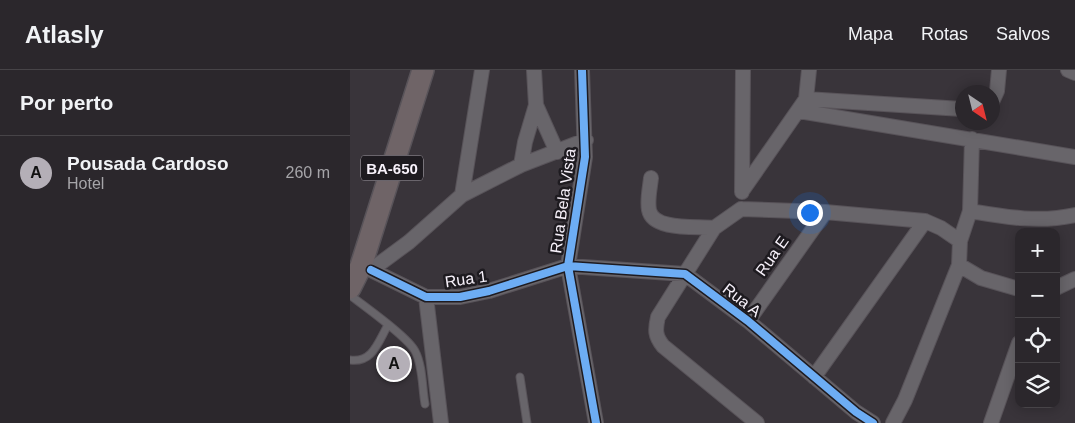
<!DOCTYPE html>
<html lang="pt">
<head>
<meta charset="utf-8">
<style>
  :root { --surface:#2b272c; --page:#373338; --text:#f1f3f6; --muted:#a6a5a9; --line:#474448; --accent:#b4afb7 }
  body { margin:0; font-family:Arial,sans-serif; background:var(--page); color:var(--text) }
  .controls { position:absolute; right:15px; bottom:15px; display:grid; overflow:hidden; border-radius:10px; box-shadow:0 2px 12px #0003 }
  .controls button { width:45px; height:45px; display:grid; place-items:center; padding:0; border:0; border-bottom:1px solid var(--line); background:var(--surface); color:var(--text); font:25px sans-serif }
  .compass { position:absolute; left:605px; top:15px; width:45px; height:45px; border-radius:50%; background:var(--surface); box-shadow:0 2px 12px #0003; rotate:145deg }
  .you { position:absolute; left:459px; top:142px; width:18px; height:18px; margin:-12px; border:4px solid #fff; border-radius:50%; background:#1a73e8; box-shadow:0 0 0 8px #1a73e833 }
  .badge { display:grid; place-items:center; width:32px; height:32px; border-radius:50%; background:var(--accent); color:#111; font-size:16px; font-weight:700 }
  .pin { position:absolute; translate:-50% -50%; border:2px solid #fff; box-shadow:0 1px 5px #0006 }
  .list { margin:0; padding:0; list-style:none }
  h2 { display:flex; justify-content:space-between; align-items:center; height:65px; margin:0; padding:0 20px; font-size:21px }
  h2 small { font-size:16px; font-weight:400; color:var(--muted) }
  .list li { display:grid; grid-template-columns:32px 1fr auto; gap:15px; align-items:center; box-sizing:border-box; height:75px; padding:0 20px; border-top:1px solid var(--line) }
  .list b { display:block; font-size:19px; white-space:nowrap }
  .list p { margin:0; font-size:16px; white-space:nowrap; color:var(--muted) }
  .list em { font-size:16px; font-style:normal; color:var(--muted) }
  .icon { flex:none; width:28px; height:28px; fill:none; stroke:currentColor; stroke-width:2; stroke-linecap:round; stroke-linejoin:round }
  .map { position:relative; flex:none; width:725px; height:353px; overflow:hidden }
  header { display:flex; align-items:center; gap:30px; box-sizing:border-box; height:70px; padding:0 25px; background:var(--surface); border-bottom:1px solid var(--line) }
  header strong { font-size:24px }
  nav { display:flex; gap:28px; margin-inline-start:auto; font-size:18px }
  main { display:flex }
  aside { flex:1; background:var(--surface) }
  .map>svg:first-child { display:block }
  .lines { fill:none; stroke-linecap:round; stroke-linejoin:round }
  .lane-casing { stroke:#585359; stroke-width:9 }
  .street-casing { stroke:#585359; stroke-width:16 }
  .primary-casing { stroke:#585359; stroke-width:24 }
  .lane { stroke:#68656a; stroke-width:7 }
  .street { stroke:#68656a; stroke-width:14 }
  .primary { stroke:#6f6467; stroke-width:21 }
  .cycleway-casing { stroke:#1e1b20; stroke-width:11 }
  .cycleway { stroke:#6dadf4; stroke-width:8 }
  .labels { text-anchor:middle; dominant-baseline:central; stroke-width:5; stroke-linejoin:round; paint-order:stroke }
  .shield { fill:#1e1b20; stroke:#b6b1b9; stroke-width:1 }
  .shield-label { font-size:15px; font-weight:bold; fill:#f7f1fa }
  .street-label { font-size:16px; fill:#f7f1fa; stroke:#1e1b20 }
</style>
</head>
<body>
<header>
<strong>Atlasly</strong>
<nav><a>Mapa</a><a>Rotas</a><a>Salvos</a></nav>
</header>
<main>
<aside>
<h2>Por perto<small></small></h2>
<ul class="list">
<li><span class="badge">A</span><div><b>Pousada Cardoso</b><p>Hotel</p></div><em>260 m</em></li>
</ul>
</aside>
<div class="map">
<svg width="725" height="353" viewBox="0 0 725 353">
  <rect width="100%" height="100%" fill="#39343a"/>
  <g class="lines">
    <g class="lane-casing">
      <path id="lane" d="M 0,225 C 15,237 57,266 65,281 C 73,296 72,318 75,334
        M 0,290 C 23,293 28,272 38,255
        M 170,307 L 177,353"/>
    </g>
    <g class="street-casing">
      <path id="street" d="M 232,0 L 235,87 L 218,196 L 246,353
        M 718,0 L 725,3
        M 456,29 L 612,39
        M 642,32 L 647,21 L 649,0
        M 186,35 L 207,82
        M 449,41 L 725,87
        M 171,95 L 175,72 L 186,35 L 184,0
        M 301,108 C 300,118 297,130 299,140 C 303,161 347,156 364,158
        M 392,121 L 456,29 L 459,0
        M 392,122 L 393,0
        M 112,125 L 132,0
        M 391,139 L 364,158 L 308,247 C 305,260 305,266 313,276 L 407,353
        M 391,139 L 475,142 L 575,151 L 591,158 L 610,171
        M 620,141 C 656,147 689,153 725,145
        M 609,195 L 631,208 L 669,219
        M 14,197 L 21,200 L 59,172 L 112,125 L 171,95 L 236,70
        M 21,200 L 76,227 L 110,227 L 139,221 L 218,196 L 335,204 L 398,251 L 506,342 L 523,353
        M 706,218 L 725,209
        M 76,227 L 91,353
        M 398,251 L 475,142
        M 464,307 L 575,151
        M 543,353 L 555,330 L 609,195 L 610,171 L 620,141 L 622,69
        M 641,353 L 669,273"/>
    </g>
    <g class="primary-casing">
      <path id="primary" d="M 0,218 L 11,196 L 73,0"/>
    </g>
    <use href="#lane" class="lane"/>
    <use href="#street" class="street"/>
    <use href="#primary" class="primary"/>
    <g class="cycleway-casing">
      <path id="cycleway" d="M 232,0 L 235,87 L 218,196 L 246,353
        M 21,200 L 76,227 L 110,227 L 139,221 L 218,196 L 335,204 L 398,251 L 506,342 L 523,353"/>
    </g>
    <use href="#cycleway" class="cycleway"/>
  </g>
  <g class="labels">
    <rect class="shield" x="11" y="85.5" width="62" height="25" rx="4"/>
    <g class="shield-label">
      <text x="42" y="98">BA-650</text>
    </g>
    <g class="street-label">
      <text transform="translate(213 131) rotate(-82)">Rua Bela Vista</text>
      <text transform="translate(422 186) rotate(-55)">Rua E</text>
      <text transform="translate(116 209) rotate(-8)">Rua 1</text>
      <text transform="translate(392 230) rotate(38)">Rua A</text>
    </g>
  </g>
</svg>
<div class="controls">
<button>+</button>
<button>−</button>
<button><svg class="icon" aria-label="locate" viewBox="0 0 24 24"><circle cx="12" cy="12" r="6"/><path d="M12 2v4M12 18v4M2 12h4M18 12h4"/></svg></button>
<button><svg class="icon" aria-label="layers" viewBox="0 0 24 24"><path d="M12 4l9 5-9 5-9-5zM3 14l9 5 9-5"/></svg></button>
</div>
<svg class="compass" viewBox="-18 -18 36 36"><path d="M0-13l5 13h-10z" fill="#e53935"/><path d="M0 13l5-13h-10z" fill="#a6a5a9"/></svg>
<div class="you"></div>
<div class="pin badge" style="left:44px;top:294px">A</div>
</div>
</main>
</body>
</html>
